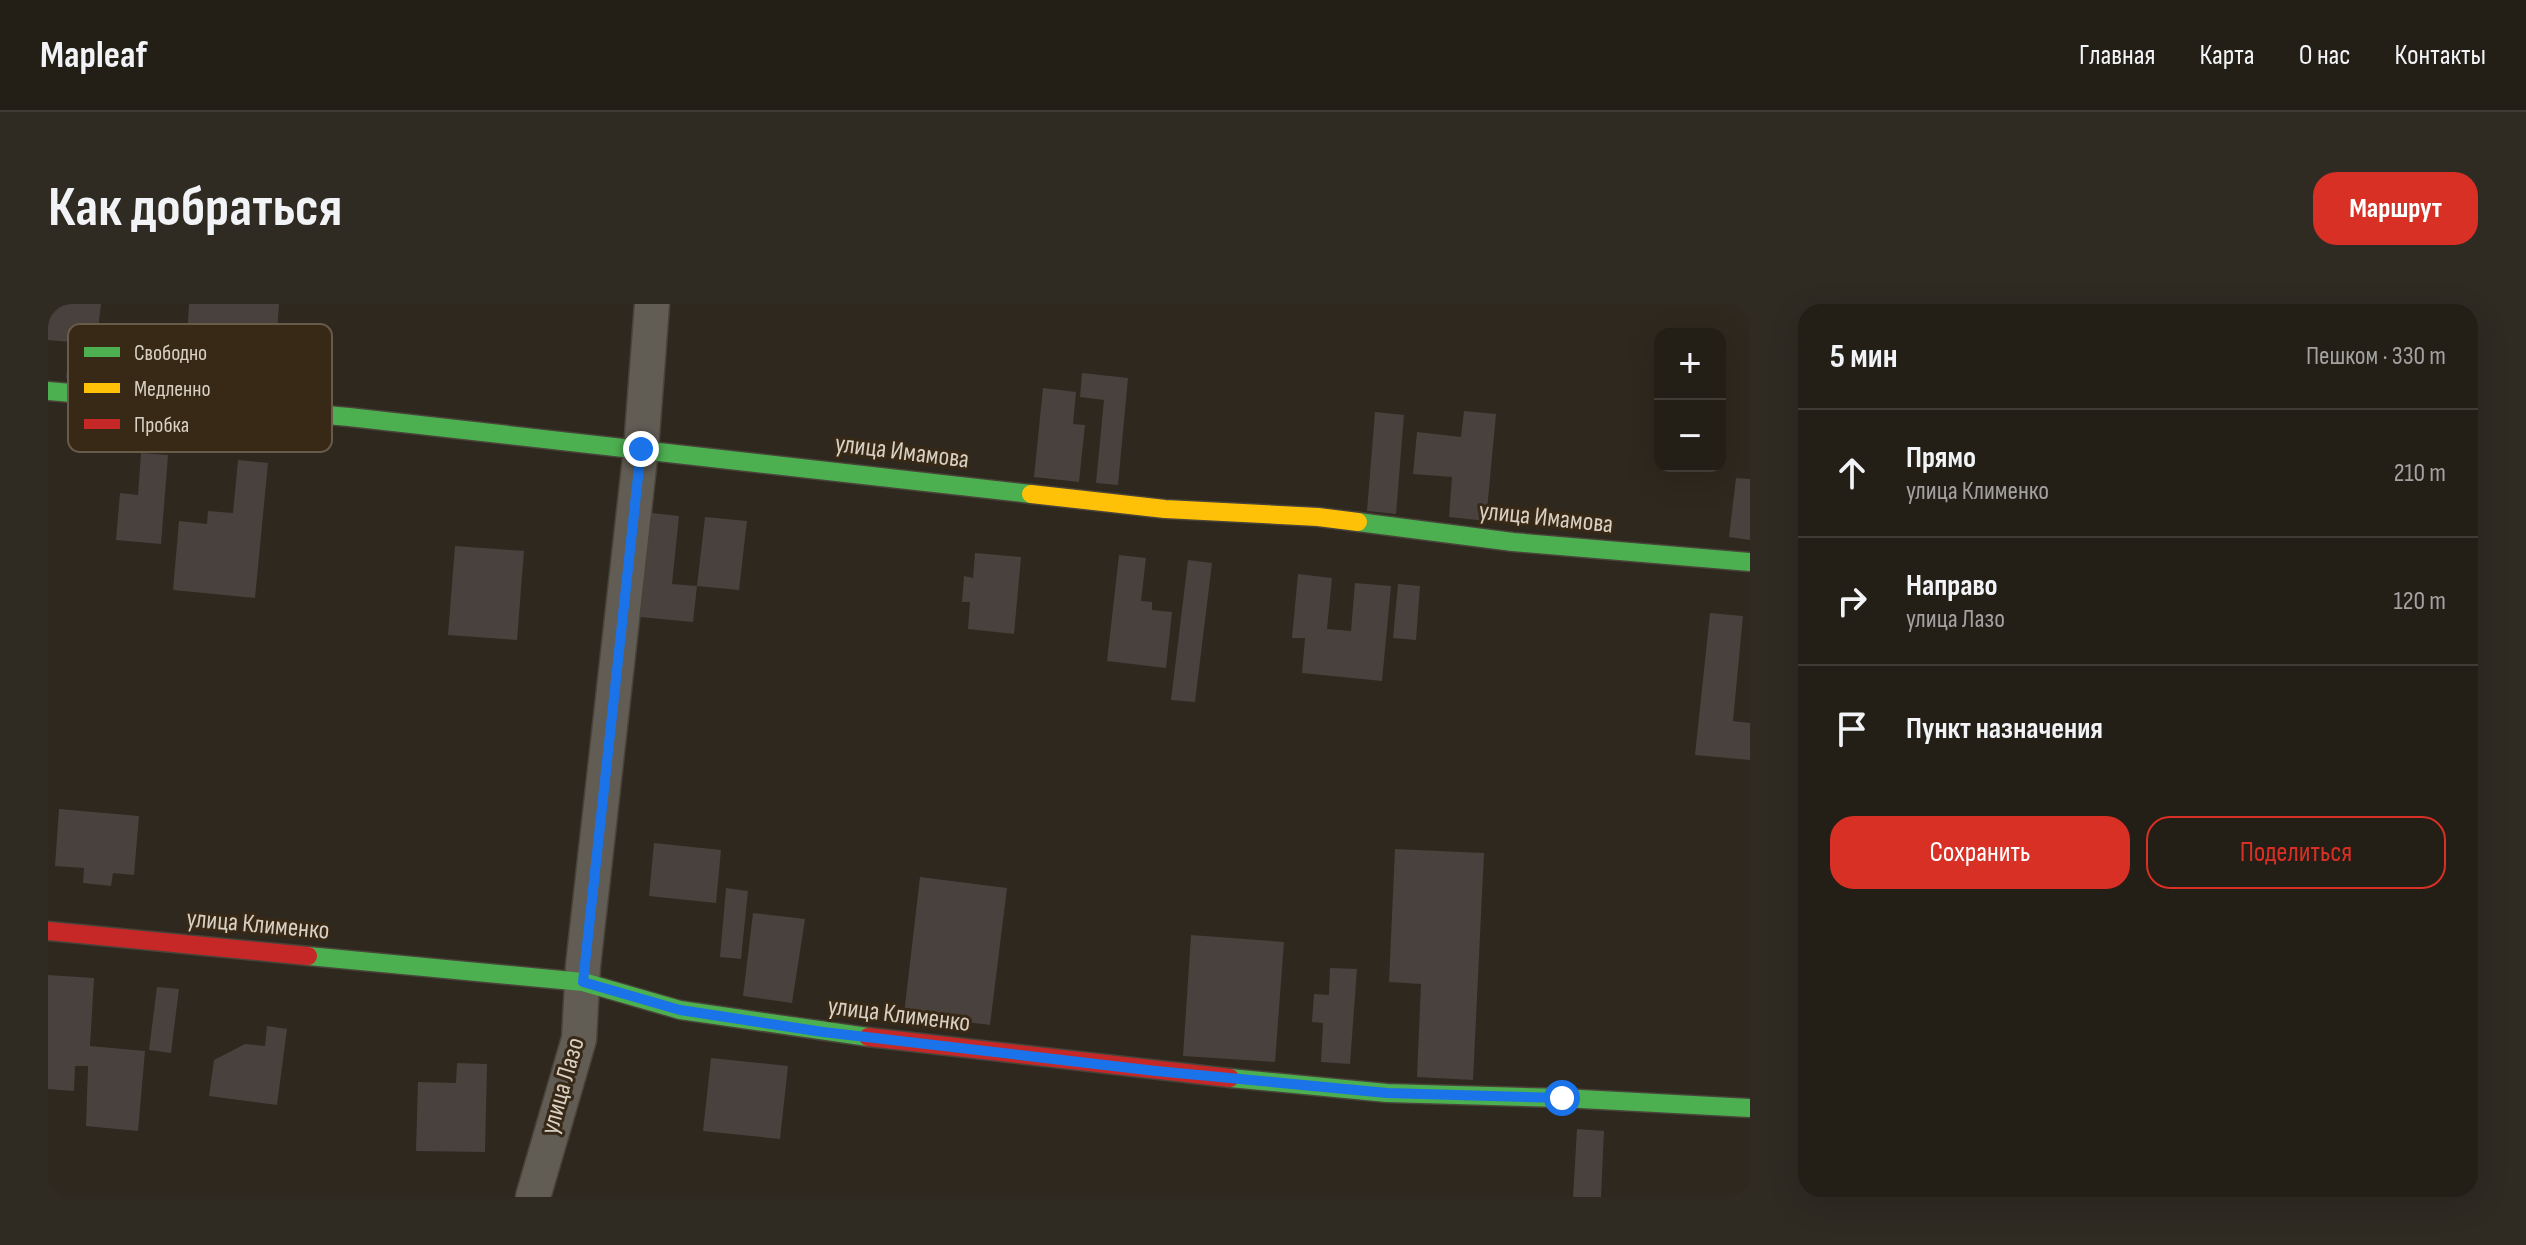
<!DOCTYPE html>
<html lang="ru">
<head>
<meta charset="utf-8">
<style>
  :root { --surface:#231e16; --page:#2f2b23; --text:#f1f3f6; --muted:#a3a2a1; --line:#403c35; --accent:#d93025 }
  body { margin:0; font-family:"Sofia Sans Condensed",sans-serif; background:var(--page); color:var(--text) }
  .controls { position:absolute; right:24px; top:24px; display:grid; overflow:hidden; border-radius:16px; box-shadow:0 8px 32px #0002 }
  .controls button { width:72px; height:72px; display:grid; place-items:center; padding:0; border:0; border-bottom:2px solid var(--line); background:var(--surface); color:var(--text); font:40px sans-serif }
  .stop { position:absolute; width:24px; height:24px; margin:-18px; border:6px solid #1a73e8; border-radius:50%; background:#fff }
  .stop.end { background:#1a73e8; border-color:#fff; box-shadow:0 2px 8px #0008 }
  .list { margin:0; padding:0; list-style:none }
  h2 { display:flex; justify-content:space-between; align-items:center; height:104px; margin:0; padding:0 32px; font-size:34px }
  h2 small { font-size:26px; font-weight:400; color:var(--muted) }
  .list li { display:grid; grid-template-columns:52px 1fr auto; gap:24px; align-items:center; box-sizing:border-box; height:128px; padding:0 32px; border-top:2px solid var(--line) }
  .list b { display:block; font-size:30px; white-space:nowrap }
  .list p { margin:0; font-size:26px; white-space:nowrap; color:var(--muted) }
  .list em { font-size:26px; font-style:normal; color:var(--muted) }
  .actions { display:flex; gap:16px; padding:24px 32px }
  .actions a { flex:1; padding:18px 0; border:2px solid var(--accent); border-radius:24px; text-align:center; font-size:28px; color:var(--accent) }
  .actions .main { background:var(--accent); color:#fff }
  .icon { flex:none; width:44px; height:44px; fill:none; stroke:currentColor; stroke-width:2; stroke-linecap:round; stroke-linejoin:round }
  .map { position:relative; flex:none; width:1702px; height:893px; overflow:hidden; border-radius:24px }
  header { display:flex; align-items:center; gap:48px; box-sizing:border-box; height:112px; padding:0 40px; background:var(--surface); border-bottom:2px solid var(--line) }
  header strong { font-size:38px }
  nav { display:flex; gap:44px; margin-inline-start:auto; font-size:28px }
  .intro { display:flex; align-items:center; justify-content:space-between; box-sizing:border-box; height:192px; padding:0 48px }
  h1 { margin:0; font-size:56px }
  .button { padding:20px 36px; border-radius:24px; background:var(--accent); color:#fff; font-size:28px; font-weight:700 }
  main { display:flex; gap:48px; padding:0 48px }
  aside { flex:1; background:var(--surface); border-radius:24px; box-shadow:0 8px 32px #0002 }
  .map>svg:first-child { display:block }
  .building { fill:#48413e }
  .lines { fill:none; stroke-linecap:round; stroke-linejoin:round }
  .street-casing { stroke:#49433a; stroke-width:37 }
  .fast-casing { stroke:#49433a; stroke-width:21 }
  .slow-casing { stroke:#49433a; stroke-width:21 }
  .jam-casing { stroke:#49433a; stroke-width:21 }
  .street { stroke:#615c54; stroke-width:34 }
  .fast { stroke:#4caf50; stroke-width:18 }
  .slow { stroke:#ffc107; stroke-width:18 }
  .jam { stroke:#c62828; stroke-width:18 }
  .route { stroke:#1a73e8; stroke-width:10 }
  .labels { text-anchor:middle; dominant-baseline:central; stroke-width:6; stroke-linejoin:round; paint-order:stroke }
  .street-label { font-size:26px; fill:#d9d0c4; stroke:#372916 }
  .key { fill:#372916; stroke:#685b4a; stroke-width:2 }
  .key-label { font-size:22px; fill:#d9d0c4 }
</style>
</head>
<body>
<header>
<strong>Mapleaf</strong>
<nav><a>Главная</a><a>Карта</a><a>О нас</a><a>Контакты</a></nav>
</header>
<div class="intro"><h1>Как добраться</h1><a class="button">Маршрут</a></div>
<main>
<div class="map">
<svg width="1702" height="893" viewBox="0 0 1702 893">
  <rect width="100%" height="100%" fill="#2f281e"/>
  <path class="building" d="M 0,0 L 53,0 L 44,77 L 18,74 L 22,38 L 0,36 Z
    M 141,0 L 231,0 L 225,89 L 200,87 L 204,35 L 170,33 L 166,87 L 136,85 Z
    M 1034,69 L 1080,74 L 1070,181 L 1048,179 L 1056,96 L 1032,93 Z
    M 995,84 L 1028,88 L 1025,120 L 1037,121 L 1031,178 L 986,173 Z
    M 1416,107 L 1448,110 L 1438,217 L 1401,213 L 1404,173 L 1365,170 L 1369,128 L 1413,133 Z
    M 1327,108 L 1356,111 L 1348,210 L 1319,207 Z
    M 93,149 L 120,151 L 113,240 L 68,236 L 72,189 L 90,191 Z
    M 190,156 L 220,159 L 207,294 L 125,286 L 131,217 L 159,220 L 160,207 L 185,209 Z
    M 1688,174 L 1702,175 L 1702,236 L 1681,233 Z
    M 604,209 L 631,212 L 624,280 L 649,282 L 645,318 L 592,313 Z
    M 657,213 L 699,217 L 691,286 L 649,282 Z
    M 407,242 L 476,247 L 469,336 L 400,331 Z
    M 927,249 L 973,253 L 966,330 L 920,325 L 922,298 L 914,298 L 916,272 L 925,274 Z
    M 1071,251 L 1098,254 L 1093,297 L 1104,298 L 1104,306 L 1124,308 L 1118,364 L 1059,357 Z
    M 1140,256 L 1164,259 L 1147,398 L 1123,396 Z
    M 1250,270 L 1284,274 L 1279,325 L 1303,327 L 1307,279 L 1343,282 L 1334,377 L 1254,369 L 1257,334 L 1244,334 Z
    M 1350,280 L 1372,282 L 1368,336 L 1345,334 Z
    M 1662,309 L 1695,312 L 1685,417 L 1702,419 L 1702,456 L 1647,451 Z
    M 11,505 L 91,512 L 86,571 L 65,569 L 63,582 L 35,579 L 36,564 L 7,562 Z
    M 606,539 L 673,546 L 668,599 L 601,592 Z
    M 1347,545 L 1436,549 L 1425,776 L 1369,773 L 1373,680 L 1341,678 Z
    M 872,573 L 959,584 L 942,721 L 856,710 Z
    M 678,584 L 700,587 L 693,655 L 672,653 Z
    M 705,609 L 757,615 L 744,699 L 695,692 Z
    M 1143,631 L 1236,638 L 1227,758 L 1135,752 Z
    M 1282,664 L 1309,665 L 1302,760 L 1273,758 L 1275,719 L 1264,718 L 1266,690 L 1281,691 Z
    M 0,671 L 46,674 L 42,742 L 97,747 L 90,827 L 38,822 L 40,762 L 27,762 L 26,787 L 0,785 Z
    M 109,683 L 131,685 L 123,749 L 101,746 Z
    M 219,722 L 239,725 L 229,801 L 161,792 L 166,756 L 197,740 L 217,742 Z
    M 663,754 L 740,762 L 732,835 L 655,827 Z
    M 409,759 L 439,760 L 437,848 L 368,847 L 370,778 L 408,779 Z
    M 1529,825 L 1556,827 L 1553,893 L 1525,893 Z"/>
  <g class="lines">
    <g class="street-casing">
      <path id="street" d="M 485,893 L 531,735 L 535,662 L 593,145 L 604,0"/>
    </g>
    <g class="fast-casing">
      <path id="fast" d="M 0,87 L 301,113 L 983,190
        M 1310,218 L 1465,238 L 1702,258
        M 260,652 L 535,678 L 632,706 L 820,733
        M 1182,774 L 1339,789 L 1514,794 L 1702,804"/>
    </g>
    <g class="slow-casing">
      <path id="slow" d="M 983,190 L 1117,205 L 1270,213 L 1310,218"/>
    </g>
    <g class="jam-casing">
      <path id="jam" d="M 0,627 L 260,652
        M 820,733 L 1182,774"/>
    </g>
    <use href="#street" class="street"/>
    <use href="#fast" class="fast"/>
    <use href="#slow" class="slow"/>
    <use href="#jam" class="jam"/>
  </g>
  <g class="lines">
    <path class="route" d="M 593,145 L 535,678 L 632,706 L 775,728 L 1108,767 L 1339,789 L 1514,794"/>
  </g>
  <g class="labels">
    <g class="street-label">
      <text transform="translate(854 148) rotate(7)">улица Имамова</text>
      <text transform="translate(1498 214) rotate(6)">улица Имамова</text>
      <text transform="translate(210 621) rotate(5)">улица Клименко</text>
      <text transform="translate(851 711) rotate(7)">улица Клименко</text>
      <text transform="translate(515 782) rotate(-74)">улица Лазо</text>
    </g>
  </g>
  <rect x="20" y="20" width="264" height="128" rx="12" class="key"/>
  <rect x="36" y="43" width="36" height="10" fill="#4caf50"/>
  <rect x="36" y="79" width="36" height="10" fill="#ffc107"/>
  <rect x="36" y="115" width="36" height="10" fill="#c62828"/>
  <g class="key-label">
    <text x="86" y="56">Свободно</text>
    <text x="86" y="92">Медленно</text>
    <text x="86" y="128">Пробка</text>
  </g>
</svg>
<div class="controls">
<button>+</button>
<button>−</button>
</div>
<div class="stop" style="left:1514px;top:794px"></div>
<div class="stop end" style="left:593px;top:145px"></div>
</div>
<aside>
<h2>5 мин<small>Пешком · 330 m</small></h2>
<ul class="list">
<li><svg class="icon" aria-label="ahead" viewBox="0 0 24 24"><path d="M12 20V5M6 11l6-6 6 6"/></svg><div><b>Прямо</b><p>улица Клименко</p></div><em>210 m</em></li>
<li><svg class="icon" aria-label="right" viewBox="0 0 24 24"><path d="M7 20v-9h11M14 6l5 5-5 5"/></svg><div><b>Направо</b><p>улица Лазо</p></div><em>120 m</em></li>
<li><svg class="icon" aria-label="arrive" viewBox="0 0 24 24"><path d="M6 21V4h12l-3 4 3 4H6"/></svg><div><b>Пункт назначения</b></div></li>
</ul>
<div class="actions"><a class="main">Сохранить</a><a>Поделиться</a></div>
</aside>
</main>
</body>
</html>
